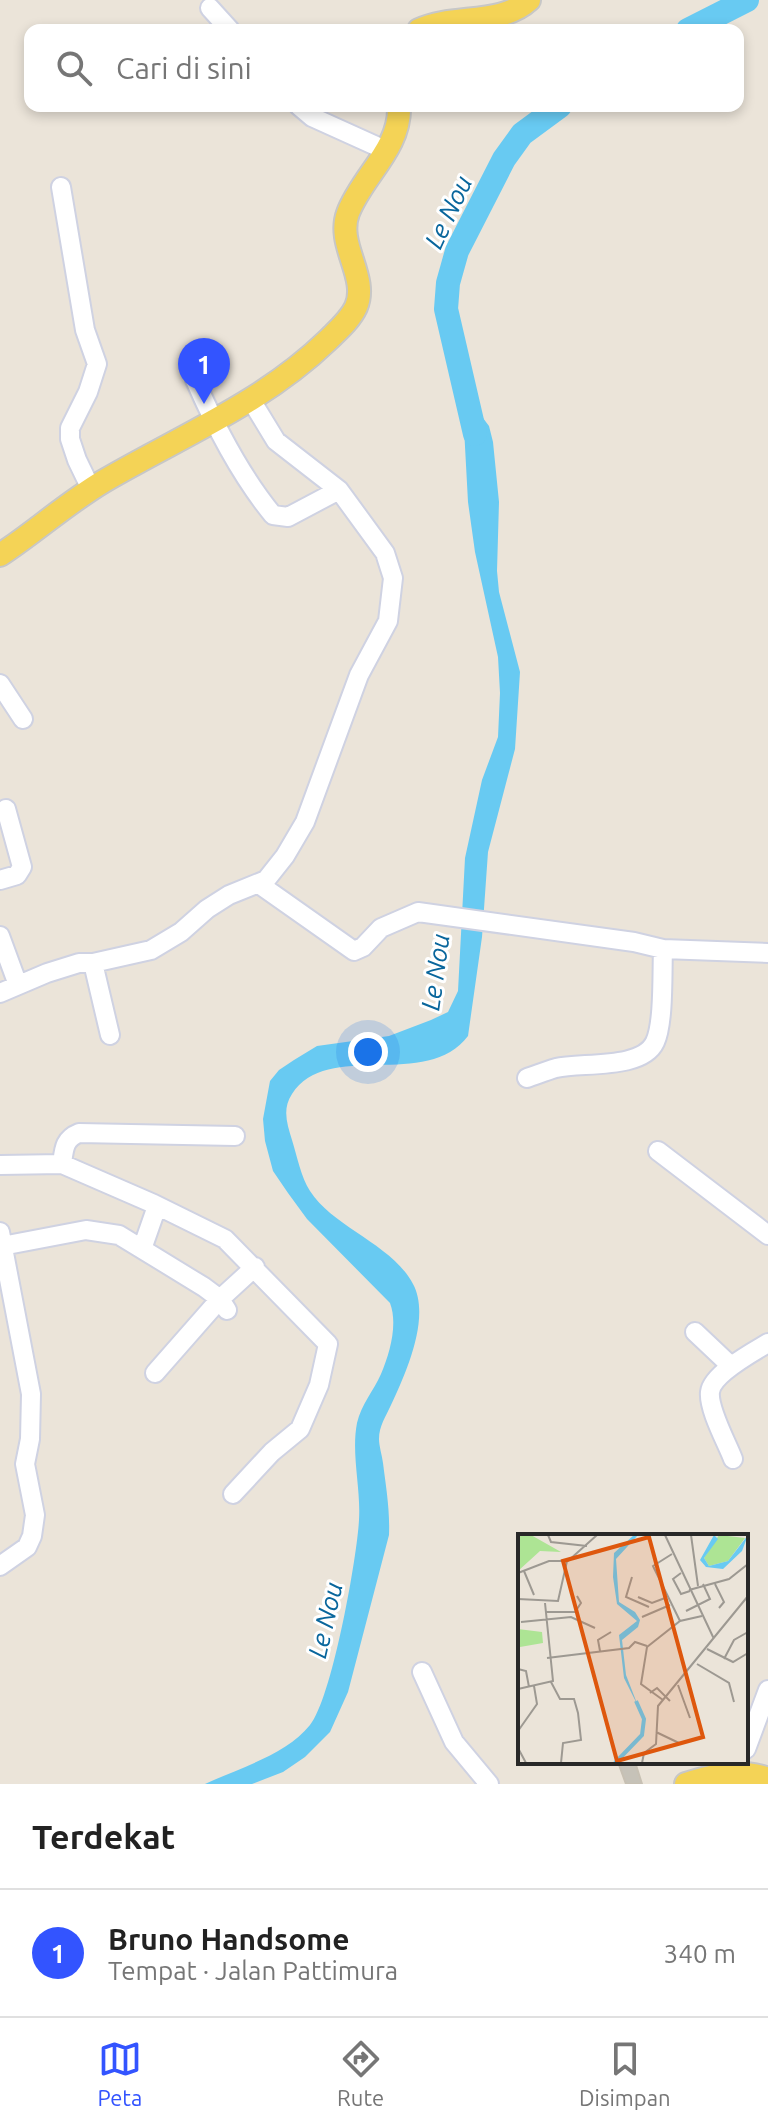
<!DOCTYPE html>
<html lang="id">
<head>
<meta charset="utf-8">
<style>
  :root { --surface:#fff; --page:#f2f2f2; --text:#222; --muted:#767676; --line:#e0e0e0; --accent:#3354ff }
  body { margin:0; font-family:Ubuntu,sans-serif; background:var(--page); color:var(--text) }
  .you { position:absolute; left:368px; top:1052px; width:28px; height:28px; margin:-20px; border:6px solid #fff; border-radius:50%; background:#1a73e8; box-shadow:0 0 0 12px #1a73e833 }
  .badge { display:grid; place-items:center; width:52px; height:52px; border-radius:50%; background:var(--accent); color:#fff; font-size:26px; font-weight:700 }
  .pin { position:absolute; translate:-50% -66px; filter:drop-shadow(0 2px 4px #0008) }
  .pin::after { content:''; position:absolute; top:42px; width:28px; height:24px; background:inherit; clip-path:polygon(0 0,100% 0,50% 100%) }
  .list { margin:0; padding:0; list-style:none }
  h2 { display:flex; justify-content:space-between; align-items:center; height:104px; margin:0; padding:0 32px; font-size:34px }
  h2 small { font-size:26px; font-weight:400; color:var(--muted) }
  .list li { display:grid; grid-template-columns:52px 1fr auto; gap:24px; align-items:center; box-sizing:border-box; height:128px; padding:0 32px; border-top:2px solid var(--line) }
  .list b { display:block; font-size:30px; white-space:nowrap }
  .list p { margin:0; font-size:26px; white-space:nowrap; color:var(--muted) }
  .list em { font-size:26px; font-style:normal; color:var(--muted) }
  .icon { flex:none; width:44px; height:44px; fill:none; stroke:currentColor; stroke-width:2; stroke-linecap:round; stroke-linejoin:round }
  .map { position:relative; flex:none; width:768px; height:1784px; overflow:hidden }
  .search { position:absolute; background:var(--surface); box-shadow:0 4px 12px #0003; left:24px; right:24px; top:24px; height:88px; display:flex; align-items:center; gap:20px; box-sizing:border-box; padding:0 28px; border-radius:16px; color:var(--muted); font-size:30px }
  .sheet { height:232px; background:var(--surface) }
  nav { display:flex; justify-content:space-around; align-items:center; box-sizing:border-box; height:112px; border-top:2px solid var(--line); background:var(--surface); font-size:22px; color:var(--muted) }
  nav a { display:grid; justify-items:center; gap:4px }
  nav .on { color:var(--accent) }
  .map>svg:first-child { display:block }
  .water { fill:#68caf2 }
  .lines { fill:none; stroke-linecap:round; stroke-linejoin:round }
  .river { stroke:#68caf2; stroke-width:24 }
  .building { fill:#c6c2b8; stroke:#c7c0b3; stroke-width:2 }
  .minor-casing { stroke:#cfd2e2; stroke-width:22 }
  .major-casing { stroke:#c7c7c7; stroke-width:26 }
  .minor { stroke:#fff; stroke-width:18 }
  .major { stroke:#f4d356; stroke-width:22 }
  .labels { text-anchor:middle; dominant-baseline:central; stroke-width:6; stroke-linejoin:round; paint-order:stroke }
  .water-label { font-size:26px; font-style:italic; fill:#09669c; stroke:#fff }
  .inset-river { fill:none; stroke:#68caf2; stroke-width:4 }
  .inset-road { fill:none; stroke:#9d9992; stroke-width:2 }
  .view { fill:#de570d; fill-opacity:0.15; stroke:#de570d; stroke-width:4 }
  .inset-edge { fill:none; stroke:#282828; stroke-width:4 }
</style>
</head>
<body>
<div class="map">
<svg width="768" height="1784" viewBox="0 0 768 1784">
  <rect width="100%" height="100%" fill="#ebe4d9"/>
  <path class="water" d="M 469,404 L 480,414 L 489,426 L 493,442 L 499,502 L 497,571 L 499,592 L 520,672 L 515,749 L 488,852 L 482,937 L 468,1036 C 427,1091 327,1039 292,1094 C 282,1109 287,1124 292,1140 C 297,1156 301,1177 310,1191 C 334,1228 392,1244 413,1284 C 431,1317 406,1373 391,1405 C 386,1416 379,1426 379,1439 C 379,1446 382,1455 383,1463 C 386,1487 390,1510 389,1535 L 348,1692 L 330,1732 L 305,1757 L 283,1772 L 252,1784 L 205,1784 C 239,1768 286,1755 310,1725 C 332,1698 357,1558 359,1520 C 361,1488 351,1454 357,1423 C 361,1405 374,1390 381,1374 C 390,1353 398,1324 390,1303 L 307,1219 L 288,1193 L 273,1171 L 265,1141 L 263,1119 L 270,1081 L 279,1070 L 294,1060 L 317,1046 L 389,1036 L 431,1020 L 448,1012 L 458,991 L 465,858 L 482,780 L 498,737 L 500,693 L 498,657 L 475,552 L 468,502 L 464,428 Z"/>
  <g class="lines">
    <path class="river" d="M 688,30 L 747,0
      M 475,434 L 446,309 L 448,283 L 457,251 L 504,159 L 522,134 L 560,106"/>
  </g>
  <path class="building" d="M 618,1762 L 635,1762 L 642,1784 L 626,1784 Z"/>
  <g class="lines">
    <g class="minor-casing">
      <path id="minor" d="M 210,8 L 230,30
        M 299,106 L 312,117 L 385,150
        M 61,187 L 85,330 L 97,364 L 88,392 L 70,428 L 70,439 L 77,460 L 91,489
        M 195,380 C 216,428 240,475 273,515 L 288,517 L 339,490
        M 0,684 L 23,719
        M 0,880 L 17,875 L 22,867 L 6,809
        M 259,884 L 354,951 L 363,947 L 381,928 L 418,912 L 634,942 L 663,949 L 768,953
        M 0,936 L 18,985
        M 93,963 L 110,1035
        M 0,993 L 47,973 L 79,963 L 93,963 L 151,950 L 181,932 L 207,909 L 229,895 L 266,880 L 285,856 L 305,822 L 359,675 L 388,621 L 393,578 L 385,553 L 339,490 L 276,441 L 251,400
        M 527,1078 C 536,1075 546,1071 556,1068 C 582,1062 642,1070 655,1042 C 664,1023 662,972 663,949
        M 658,1151 L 768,1235
        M 62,1164 L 154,1204 L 156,1209 L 142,1249
        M 0,1165 L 62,1164 C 64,1149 64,1139 79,1133 L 235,1136
        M 154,1204 L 225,1239 L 328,1344 L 319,1385 L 300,1429 L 272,1452 L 233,1494
        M 0,1232 L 31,1394 L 30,1439 L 25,1464 L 35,1515 L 32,1536 L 27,1547 L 0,1566
        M 2,1246 L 86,1230 L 119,1235 L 204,1287 L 220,1299 L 227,1310
        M 695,1332 L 731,1366
        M 155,1373 L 220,1299 L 255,1267
        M 733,1459 C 727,1443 708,1409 710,1392 C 712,1374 753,1352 768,1343
        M 422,1672 L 454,1742 L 489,1784
        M 746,1749 L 768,1690"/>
    </g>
    <g class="major-casing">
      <path id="major" d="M 419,30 C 453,14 501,26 529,0
        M 0,555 C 35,532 67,503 104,481 C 181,436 263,403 328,340 C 338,330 350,320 356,307 C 369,277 336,245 348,213 C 362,176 401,148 399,106
        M 686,1784 C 715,1775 739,1768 768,1779"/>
    </g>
    <use href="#minor" class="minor"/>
    <use href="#major" class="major"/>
  </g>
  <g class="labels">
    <g class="water-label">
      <text transform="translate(448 212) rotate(-65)">Le Nou</text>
      <text transform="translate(435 972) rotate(-82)">Le Nou</text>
      <text transform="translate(325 1620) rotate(-77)">Le Nou</text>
    </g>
  </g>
  <g transform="translate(518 1534)">
    <rect width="230" height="230" fill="#ebe4d9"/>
    <path d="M 0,1 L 13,1 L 43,18 L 22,17 L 0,37 ZM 201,1 L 227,4 L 210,27 L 191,32 L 186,24 ZM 0,95 L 24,98 L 25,109 L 2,113 L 0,125 Z" fill="#ade494"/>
    <path d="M 116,1 L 120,1 L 98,25 L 101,68 L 117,78 L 122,86 L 120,93 L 104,106 L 108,141 L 120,172 L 106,144 L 101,101 L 119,87 L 99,70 L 95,43 L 96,19 ZM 196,1 L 200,5 L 186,24 L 191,32 L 210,27 L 230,1 L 224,17 L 205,35 L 188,33 L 182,26 Z" fill="#68caf2"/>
    <path class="inset-river" d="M 97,229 L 124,201 L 126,185 L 118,167"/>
    <path class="inset-road" d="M 30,1 L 33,8 L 69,12M 147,1 L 196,105M 173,1 L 180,52M 154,20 L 135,32 L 162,87M 6,37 L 16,61M 0,39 L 31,27 L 50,27 L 79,1M 163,39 L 155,45 L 163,60 L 172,57M 114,43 L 108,63 L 131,73M 197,50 L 206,68 L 201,74M 171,56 L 211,45 L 230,30M 120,63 L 134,69 L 147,64M 0,65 L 40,67 L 49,27M 168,77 L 192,65 L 185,50M 28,78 L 57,78 L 63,69 L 59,62M 124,83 L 152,71M 3,88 L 53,83 L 77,94M 189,115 L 215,128 L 230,119M 82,117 L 80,106 L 93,98M 29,124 L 111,114 L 117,108 L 129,112M 206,125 L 216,106 L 230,98M 179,130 L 211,149 L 216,168M 0,135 L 8,137 L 11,153M 33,148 L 42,165 L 56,165 L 60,179 L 63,206 L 45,209 L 43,229M 160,151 L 172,184M 0,155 L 35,147 L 27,69M 132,159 L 139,154 L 152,167M 145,166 L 123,150 L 129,113 L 162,87 L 184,82M 0,197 L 19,170 L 16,152M 138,198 L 161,209M 0,214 L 8,229 L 18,229M 124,229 L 126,219 L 138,210 L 140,172 L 230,62"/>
    <path class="view" d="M 131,3 L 185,203 L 99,227 L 45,27 Z"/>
    <rect width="230" height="230" class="inset-edge"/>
  </g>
</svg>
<div class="you"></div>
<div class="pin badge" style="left:204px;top:404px">1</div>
<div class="search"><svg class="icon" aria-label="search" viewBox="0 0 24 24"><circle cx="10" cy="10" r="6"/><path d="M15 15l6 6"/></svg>Cari di sini</div>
</div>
<section class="sheet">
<h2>Terdekat<small></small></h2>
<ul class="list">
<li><span class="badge">1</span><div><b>Bruno Handsome</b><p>Tempat · Jalan Pattimura</p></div><em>340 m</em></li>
</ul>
</section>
<nav>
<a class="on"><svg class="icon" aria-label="map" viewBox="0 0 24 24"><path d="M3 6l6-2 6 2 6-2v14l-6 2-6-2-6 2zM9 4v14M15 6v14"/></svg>Peta</a>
<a><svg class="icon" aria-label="directions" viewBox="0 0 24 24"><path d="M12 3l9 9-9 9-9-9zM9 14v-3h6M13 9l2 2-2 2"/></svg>Rute</a>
<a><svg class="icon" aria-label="saved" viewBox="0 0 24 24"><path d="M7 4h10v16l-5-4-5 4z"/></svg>Disimpan</a>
</nav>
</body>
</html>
